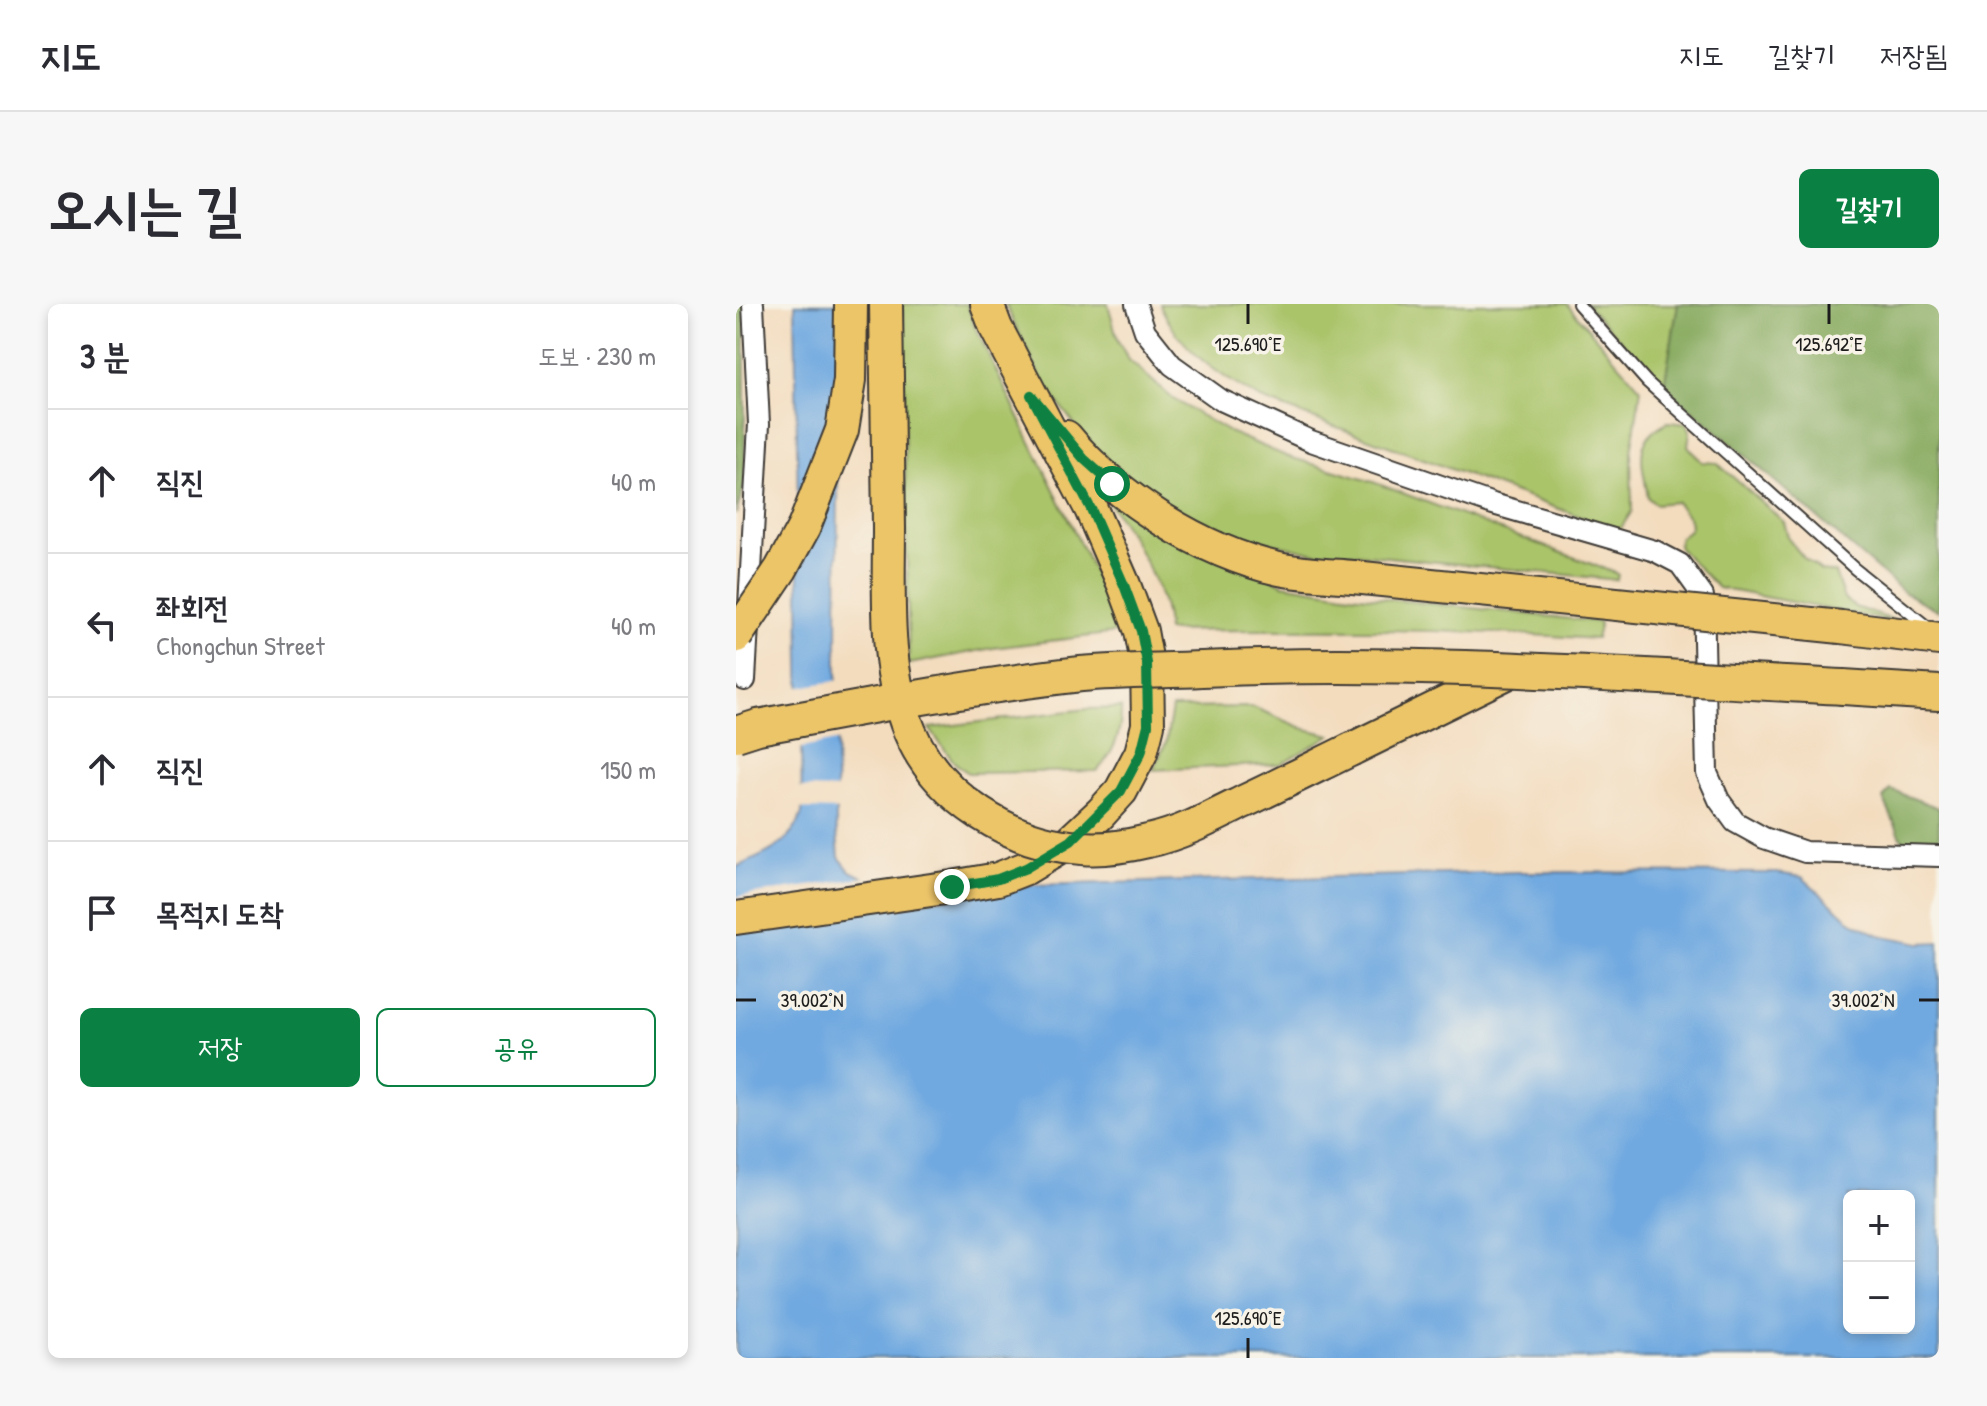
<!DOCTYPE html>
<html lang="ko">
<head>
<meta charset="utf-8">
<style>
  :root { --surface:#fff; --page:#f7f7f7; --text:#2b2b33; --muted:#7c7c81; --line:#e1e1e2; --accent:#0b8043 }
  body { margin:0; font-family:"Patrick Hand","Poor Story",sans-serif; background:var(--page); color:var(--text) }
  .controls { position:absolute; right:24px; bottom:24px; display:grid; overflow:hidden; border-radius:12px; box-shadow:0 4px 12px #0003 }
  .controls button { width:72px; height:72px; display:grid; place-items:center; padding:0; border:0; border-bottom:2px solid var(--line); background:var(--surface); color:var(--text); font:40px sans-serif }
  .stop { position:absolute; width:24px; height:24px; margin:-18px; border:6px solid #0b8043; border-radius:50%; background:#fff }
  .stop.end { background:#0b8043; border-color:#fff; box-shadow:0 2px 8px #0008 }
  .list { margin:0; padding:0; list-style:none }
  h2 { display:flex; justify-content:space-between; align-items:center; height:104px; margin:0; padding:0 32px; font-size:34px }
  h2 small { font-size:26px; font-weight:400; color:var(--muted) }
  .list li { display:grid; grid-template-columns:52px 1fr auto; gap:24px; align-items:center; box-sizing:border-box; height:144px; padding:0 32px; border-top:2px solid var(--line) }
  .list b { display:block; font-size:30px; white-space:nowrap }
  .list p { margin:0; font-size:26px; white-space:nowrap; color:var(--muted) }
  .list em { font-size:26px; font-style:normal; color:var(--muted) }
  .actions { display:flex; gap:16px; padding:24px 32px }
  .actions a { flex:1; padding:18px 0; border:2px solid var(--accent); border-radius:12px; text-align:center; font-size:28px; color:var(--accent) }
  .actions .main { background:var(--accent); color:#fff }
  .icon { flex:none; width:44px; height:44px; fill:none; stroke:currentColor; stroke-width:2; stroke-linecap:round; stroke-linejoin:round }
  .map { position:relative; flex:none; width:1203px; height:1054px; overflow:hidden; border-radius:12px }
  header { display:flex; align-items:center; gap:48px; box-sizing:border-box; height:112px; padding:0 40px; background:var(--surface); border-bottom:2px solid var(--line) }
  header strong { font-size:38px }
  nav { display:flex; gap:44px; margin-inline-start:auto; font-size:28px }
  .intro { display:flex; align-items:center; justify-content:space-between; box-sizing:border-box; height:192px; padding:0 48px }
  h1 { margin:0; font-size:56px }
  .button { padding:20px 36px; border-radius:12px; background:var(--accent); color:#fff; font-size:28px; font-weight:700 }
  main { display:flex; gap:48px; padding:0 48px }
  aside { flex:1; background:var(--surface); border-radius:12px; box-shadow:0 4px 12px #0003 }
  .map>svg:first-child { display:block }
  .green { fill:#aac46a; stroke:#637043; stroke-width:2 }
  .forest { fill:#87aa5e; stroke:#52633d; stroke-width:2 }
  .water { fill:#70a9e0; stroke:#46627e; stroke-width:2; fill-rule:evenodd }
  .pier { fill:#f3dcbe }
  .lines { fill:none; stroke-linecap:round; stroke-linejoin:round }
  .service-casing { stroke:#3c3934; stroke-width:14 }
  .minor-casing { stroke:#3c3934; stroke-width:24 }
  .primary-casing { stroke:#3c3934; stroke-width:36 }
  .trunk-casing { stroke:#3c3934; stroke-width:38 }
  .service { stroke:#fff; stroke-width:10 }
  .minor { stroke:#fff; stroke-width:20 }
  .primary { stroke:#edc569; stroke-width:32 }
  .trunk { stroke:#edc569; stroke-width:34 }
  .primary-bridge-casing { stroke:#3c3934; stroke-width:36; stroke-linecap:butt }
  .trunk-bridge-casing { stroke:#3c3934; stroke-width:38; stroke-linecap:butt }
  .primary-bridge { stroke:#edc569; stroke-width:32 }
  .trunk-bridge { stroke:#edc569; stroke-width:34 }
  .route { stroke:#0b8043; stroke-width:10 }
  .ticks { fill:none; stroke:#1c1c1c; stroke-width:3 }
  .ticks-label { font-size:20px; text-anchor:middle; fill:#1c1c1c; stroke:#f7f3e8; stroke-width:7; stroke-linejoin:round; paint-order:stroke }
</style>
</head>
<body>
<header>
<strong>지도</strong>
<nav><a>지도</a><a>길찾기</a><a>저장됨</a></nav>
</header>
<div class="intro"><h1>오시는 길</h1><a class="button">길찾기</a></div>
<main>
<aside>
<h2>3 분<small>도보 · 230 m</small></h2>
<ul class="list">
<li><svg class="icon" aria-label="ahead" viewBox="0 0 24 24"><path d="M12 20V5M6 11l6-6 6 6"/></svg><div><b>직진</b></div><em>40 m</em></li>
<li><svg class="icon" aria-label="left" viewBox="0 0 24 24"><path d="M17 20v-9H6M10 6l-5 5 5 5"/></svg><div><b>좌회전</b><p>Chongchun Street</p></div><em>40 m</em></li>
<li><svg class="icon" aria-label="ahead" viewBox="0 0 24 24"><path d="M12 20V5M6 11l6-6 6 6"/></svg><div><b>직진</b></div><em>150 m</em></li>
<li><svg class="icon" aria-label="arrive" viewBox="0 0 24 24"><path d="M6 21V4h12l-3 4 3 4H6"/></svg><div><b>목적지 도착</b></div></li>
</ul>
<div class="actions"><a class="main">저장</a><a>공유</a></div>
</aside>
<div class="map">
<svg width="1203" height="1054" viewBox="0 0 1203 1054">
  <rect width="100%" height="100%" fill="#f7f3e8"/>
  <filter id="ink" filterUnits="userSpaceOnUse"><feTurbulence type="fractalNoise" baseFrequency=".0125" numOctaves="2"/><feDisplacementMap in="SourceGraphic" scale="16" xChannelSelector="R" yChannelSelector="G"/><feConvolveMatrix kernelMatrix="1 2 1 2 8 2 1 2 1" color-interpolation-filters="sRGB"/></filter>
  <filter id="wash" filterUnits="userSpaceOnUse"><feTurbulence type="fractalNoise" baseFrequency=".006" numOctaves="4" result="noise"/><feDisplacementMap in="SourceGraphic" scale="32" xChannelSelector="R" yChannelSelector="G"/><feGaussianBlur stdDeviation="1.8" result="paint"/><feColorMatrix in="noise" values="0 0 0 0 0 0 0 0 0 0 0 0 0 0 0 0 0 1.4 0 .05"/><feComposite in="paint" operator="in"/></filter>
  <g filter="url(#wash)">
    <rect width="100%" height="100%" fill="#f3dcbe"/>
    <path class="green" d="M 166,0 L 231,0 L 238,21 L 358,268 L 375,307 L 380,329 L 257,344 L 173,360 Z
      M 269,0 L 372,0 L 382,37 L 393,56 L 437,95 L 493,128 L 550,152 L 637,178 L 882,270 L 881,276 L 612,249 L 588,251 L 478,225 L 414,191 L 357,145 L 307,79 Z
      M 424,0 L 831,0 L 905,85 L 895,148 L 896,207 L 883,227 L 525,95 C 484,72 442,45 424,0 Z
      M 850,0 L 942,0 L 928,82 Z
      M 932,118 L 951,120 L 954,127 L 952,142 L 966,158 L 981,159 L 1048,218 L 1053,236 L 1068,254 L 1085,267 L 1099,269 L 1108,295 L 1119,303 L 1169,320 L 982,284 L 942,243 L 944,233 L 954,225 L 953,214 L 940,198 L 919,200 L 912,194 C 907,161 895,135 932,118 Z
      M 363,186 L 547,280 L 615,291 L 864,318 L 860,335 C 717,324 575,325 431,327 C 431,284 389,219 363,186 Z
      M 517,403 L 569,425 L 595,431 L 544,460 L 417,466 L 430,439 L 436,404 Z
      M 385,404 C 386,428 377,450 361,467 L 232,469 L 218,458 L 193,424 L 351,405 Z"/>
    <path class="forest" d="M 0,0 L 9,0 L 9,180 L 0,210 Z
      M 942,0 L 1203,0 L 1203,307 L 1169,289 L 928,82 Z
      M 1155,486 L 1203,504 L 1203,550 L 1168,540 L 1147,494 Z"/>
    <path class="water" d="M 59,0 L 103,0 L 100,517 L 103,553 L 114,567 L 179,599 L 295,581 L 783,568 L 1041,569 L 1066,573 L 1116,618 L 1143,631 L 1184,639 L 1203,638 L 1203,1054 L 0,1054 L 0,563 C 28,551 57,540 66,509 ZM 1113,892 L 1173,892 L 1173,1024 L 1113,1024 Z"/>
    <path class="pier" d="M 104,376 L 104,436 L 61,445 L 60,384 Z
      M 62,484 L 104,485 L 103,506 L 62,505 Z
      M 131,573 L 177,594 L 0,621 L 0,593 Z"/>
  </g>
  <g filter="url(#ink)">
    <g class="lines">
      <g class="service-casing">
        <path id="service" d="M 842,0 L 911,78 L 1119,265 L 1193,324"/>
      </g>
      <g class="minor-casing">
        <path id="minor" d="M 400,0 L 409,27 L 436,61 L 485,96 L 575,137 L 757,200 L 919,247 L 944,260 L 967,292 L 971,469 L 983,496 L 999,518 L 1028,534 L 1069,548 L 1203,552
          M 9,376 L 23,120 L 17,0"/>
      </g>
      <g class="primary-casing">
        <path id="primary" d="M 330,133 C 380,194 466,248 543,265 C 567,270 593,271 617,273
          M 1105,323 L 1203,335
          M 616,445 L 777,366
          M 0,614 L 216,583 L 262,575 L 290,564 L 335,537 L 365,509 L 385,487 L 405,449 L 412,421 L 411,359 L 405,327 L 388,281 L 355,205 L 260,24 L 251,0"/>
      </g>
      <g class="trunk-casing">
        <path id="trunk" d="M 1107,383 L 1203,389"/>
      </g>
      <use href="#service" class="service"/>
      <use href="#minor" class="minor"/>
      <use href="#primary" class="primary"/>
      <use href="#trunk" class="trunk"/>
      <g class="primary-bridge-casing">
        <path id="primary-bridge" d="M 150,0 C 151,75 152,149 153,224 C 153,290 148,366 174,428 C 202,494 275,540 346,544 C 367,546 391,542 412,537 C 445,530 477,513 507,498 C 543,481 579,463 616,445
          M 617,273 L 1105,323
          M 0,332 L 45,265 L 68,223 L 106,126 L 114,76 L 115,0"/>
      </g>
      <g class="trunk-bridge-casing">
        <path id="trunk-bridge" d="M 0,430 L 22,423 C 129,403 237,382 345,370 C 385,366 426,367 466,365 C 680,355 894,372 1107,383"/>
      </g>
      <use href="#primary-bridge" class="primary-bridge"/>
      <use href="#trunk-bridge" class="trunk-bridge"/>
    </g>
  </g>
  <g class="lines" filter="url(#ink)">
    <path class="route" d="M 216,583 L 262,575 L 290,564 L 335,537 L 385,487 L 405,449 L 412,421 L 411,359 L 405,327 L 388,281 L 355,205 L 295,91 L 348,155 L 376,180"/>
  </g>
  <path class="ticks" d="M 512,0 L 512,20M 1093,0 L 1093,20M 0,696 L 20,696M 1183,696 L 1203,696M 512,1034 L 512,1054"/>
  <g class="ticks-label">
    <text x="512" y="47">125.690°E</text>
    <text x="1093" y="47">125.692°E</text>
    <text x="76" y="703">39.002°N</text>
    <text x="1127" y="703">39.002°N</text>
    <text x="512" y="1021">125.690°E</text>
  </g>
</svg>
<div class="controls">
<button>+</button>
<button>−</button>
</div>
<div class="stop" style="left:376px;top:180px"></div>
<div class="stop end" style="left:216px;top:583px"></div>
</div>
</main>
</body>
</html>
